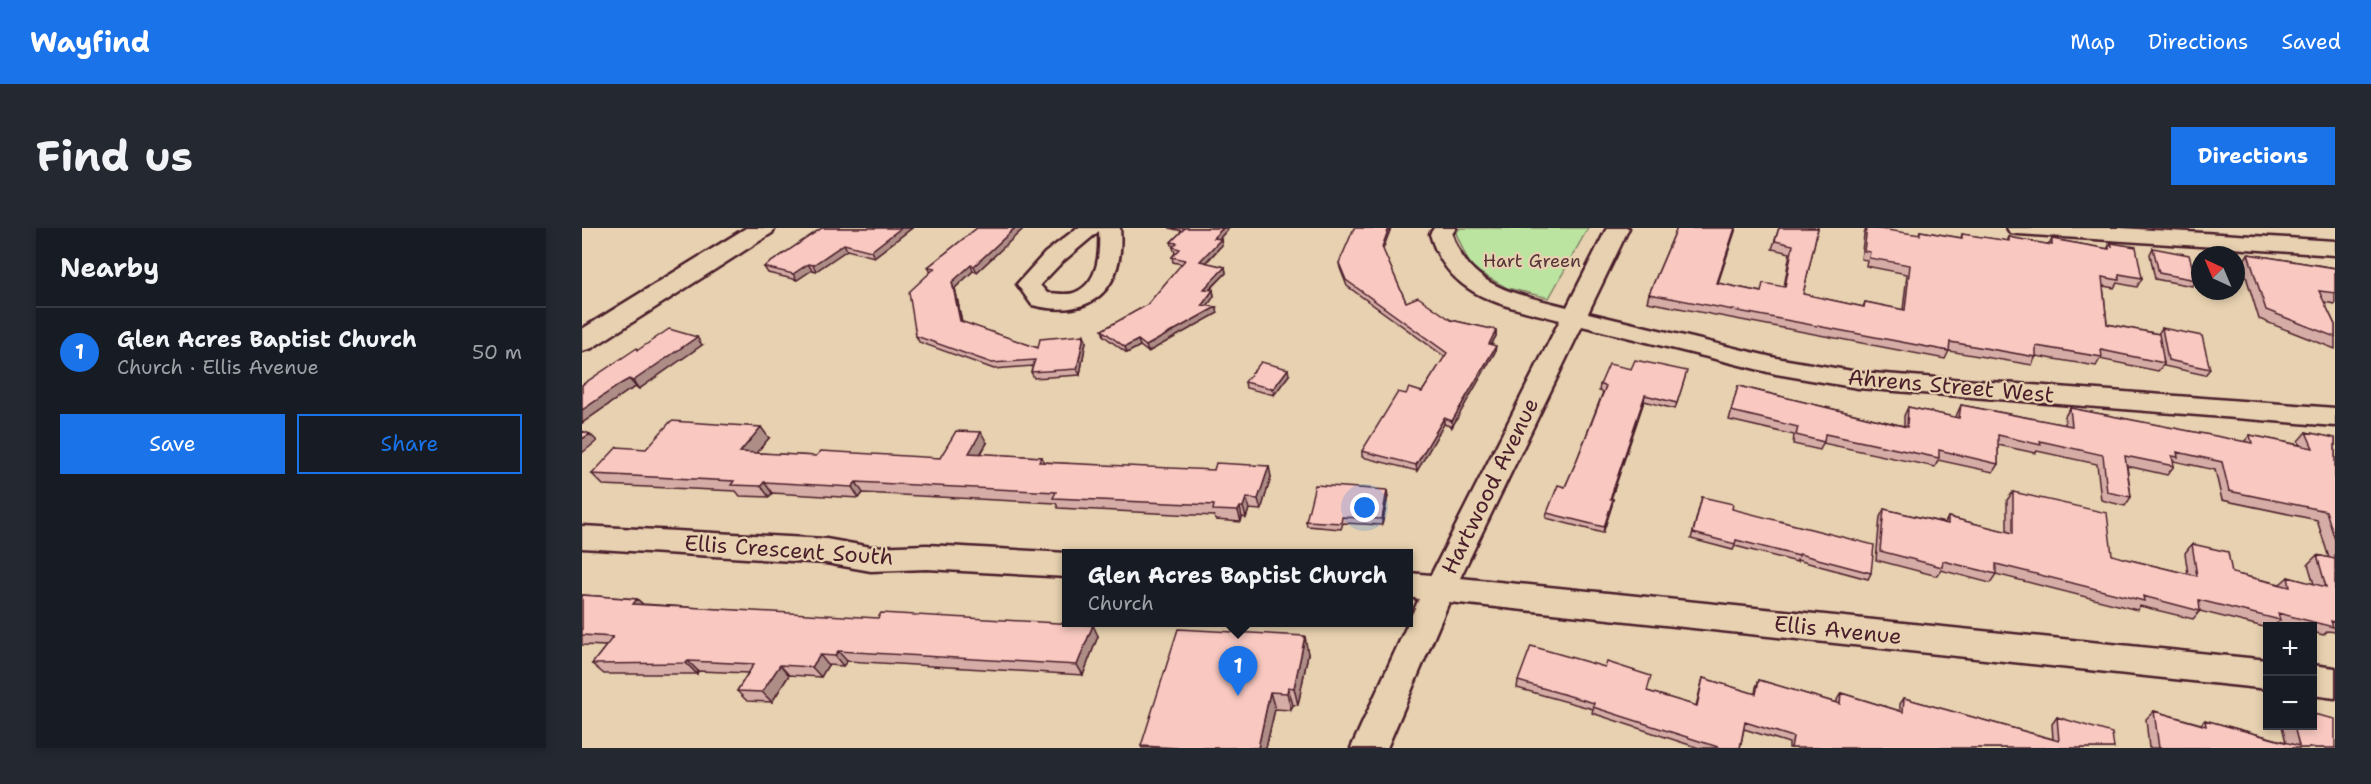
<!DOCTYPE html>
<html lang="en">
<head>
<meta charset="utf-8">
<style>
  :root { --surface:#171b24; --page:#242831; --text:#f1f3f6; --muted:#9ea1a6; --line:#363941; --accent:#1a73e8 }
  body { margin:0; font-family:"Shantell Sans",sans-serif; background:var(--page); color:var(--text) }
  .controls { position:absolute; right:18px; bottom:18px; display:grid; overflow:hidden; border-radius:0px; box-shadow:0 3px 9px #0003 }
  .controls button { width:54px; height:54px; display:grid; place-items:center; padding:0; border:0; border-bottom:2px solid var(--line); background:var(--surface); color:var(--text); font:30px sans-serif }
  .compass { position:absolute; left:1609px; top:18px; width:54px; height:54px; border-radius:50%; background:var(--surface); box-shadow:0 3px 9px #0003; rotate:316deg }
  .you { position:absolute; left:783px; top:280px; width:21px; height:21px; margin:-15px; border:4px solid #fff; border-radius:50%; background:#1a73e8; box-shadow:0 0 0 9px #1a73e833 }
  .badge { display:grid; place-items:center; width:39px; height:39px; border-radius:50%; background:var(--accent); color:#fff; font-size:20px; font-weight:700 }
  .pin { position:absolute; translate:-50% -50px; filter:drop-shadow(0 2px 3px #0008) }
  .pin::after { content:''; position:absolute; top:32px; width:21px; height:18px; background:inherit; clip-path:polygon(0 0,100% 0,50% 100%) }
  .popup { position:absolute; left:480px; top:321px; width:351px; height:78px; box-sizing:border-box; display:grid; place-content:center; border-radius:0px; background:var(--surface); filter:drop-shadow(0 2px 4px #0005); font-size:20px; white-space:nowrap; color:var(--muted) }
  .popup b { font-size:22px; color:var(--text) }
  .popup::after { content:''; position:absolute; left:50%; top:100%; margin-left:-12px; border:12px solid transparent; border-top-color:var(--surface) }
  .list { margin:0; padding:0; list-style:none }
  h2 { display:flex; justify-content:space-between; align-items:center; height:78px; margin:0; padding:0 24px; font-size:26px }
  h2 small { font-size:20px; font-weight:400; color:var(--muted) }
  .list li { display:grid; grid-template-columns:39px 1fr auto; gap:18px; align-items:center; box-sizing:border-box; height:90px; padding:0 24px; border-top:2px solid var(--line) }
  .list b { display:block; font-size:22px; white-space:nowrap }
  .list p { margin:0; font-size:20px; white-space:nowrap; color:var(--muted) }
  .list em { font-size:20px; font-style:normal; color:var(--muted) }
  .actions { display:flex; gap:12px; padding:18px 24px }
  .actions a { flex:1; padding:14px 0; border:2px solid var(--accent); border-radius:0px; text-align:center; font-size:21px; color:var(--accent) }
  .actions .main { background:var(--accent); color:#fff }
  .map { position:relative; flex:none; width:1753px; height:520px; overflow:hidden; border-radius:0px }
  header { display:flex; align-items:center; gap:36px; box-sizing:border-box; height:84px; padding:0 30px; background:var(--accent); color:#fff }
  header strong { font-size:28px }
  nav { display:flex; gap:33px; margin-inline-start:auto; font-size:21px }
  .intro { display:flex; align-items:center; justify-content:space-between; box-sizing:border-box; height:144px; padding:0 36px }
  h1 { margin:0; font-size:42px }
  .button { padding:15px 27px; border-radius:0px; background:var(--accent); color:#fff; font-size:21px; font-weight:700 }
  main { display:flex; gap:36px; padding:0 36px }
  aside { flex:1; background:var(--surface); border-radius:0px; box-shadow:0 3px 9px #0003 }
  .map>svg:first-child { display:block }
  .green { fill:#bae4a0; stroke:#828266; stroke-width:1.5 }
  .lines { fill:none; stroke-linecap:round; stroke-linejoin:round }
  .minor-casing { stroke:#4a1f2b; stroke-width:5 }
  .tertiary-casing { stroke:#4a1f2b; stroke-width:5 }
  .minor { fill:#e7d1b0; fill-rule:evenodd }
  .tertiary { fill:#e7d1b0; fill-rule:evenodd }
  .wall { fill:#d6ada6; stroke:#4a1f2b; stroke-width:1.5 }
  .shaded-wall { fill:#ae8d87; stroke:#4a1f2b; stroke-width:1.5 }
  .building { fill:#f9c9c1; stroke:#4a1f2b; stroke-width:1.5 }
  .labels { text-anchor:middle; dominant-baseline:central; stroke-width:4.5; stroke-linejoin:round; paint-order:stroke }
  .far-park-label { font-size:18px; fill:#553337; stroke:#e7d1b0 }
  .street-label { font-size:22px; fill:#4a1f2b; stroke:#e7d1b0 }
</style>
</head>
<body>
<header>
<strong>Wayfind</strong>
<nav><a>Map</a><a>Directions</a><a>Saved</a></nav>
</header>
<div class="intro"><h1>Find us</h1><a class="button">Directions</a></div>
<main>
<aside>
<h2>Nearby<small></small></h2>
<ul class="list">
<li><span class="badge">1</span><div><b>Glen Acres Baptist Church</b><p>Church · Ellis Avenue</p></div><em>50 m</em></li>
</ul>
<div class="actions"><a class="main">Save</a><a>Share</a></div>
</aside>
<div class="map">
<svg width="1753" height="520" viewBox="0 0 1753 520">
  <rect width="100%" height="100%" fill="#e7d1b0"/>
  <filter id="ink" filterUnits="userSpaceOnUse"><feTurbulence type="fractalNoise" baseFrequency=".0167" numOctaves="2"/><feDisplacementMap in="SourceGraphic" scale="12" xChannelSelector="R" yChannelSelector="G"/><feConvolveMatrix kernelMatrix="1 2 1 2 8 2 1 2 1" color-interpolation-filters="sRGB"/></filter>
  <g filter="url(#ink)">
    <path class="green" d="M 878,0 L 1006,0 L 967,70 L 925,60 L 889,40 L 874,5 Z"/>
    <g class="lines">
      <g class="minor-casing">
        <path id="minor" d="M 495,0 L 538,0 C 543,60 511,92 450,77 L 435,56 L 463,25 ZM 517,3 C 518,24 517,54 494,64 C 486,68 474,65 465,65 L 458,57 L 479,35 Z
          M 852,0 L 874,0 L 870,6 C 887,61 936,66 985,79 L 1025,0 L 1047,0 L 1006,85 L 1194,130 L 1276,144 L 1753,180 L 1753,198 L 1276,160 L 1194,146 L 1000,98 L 878,350 L 1686,432 L 1686,461 L 867,374 L 805,520 L 769,520 L 837,371 L 827,369 L 827,345 L 849,347 L 978,92 C 922,77 867,71 848,6 Z
          M 1425,0 L 1538,0 L 1753,13 L 1753,27 L 1436,6 L 1428,5 Z
          M 0,298 L 244,311 L 289,319 L 345,317 L 485,325 L 485,349 L 345,341 L 289,343 L 244,335 L 0,320 Z
          M 1730,437 L 1753,440 L 1753,470 L 1730,467 Z"/>
      </g>
      <g class="tertiary-casing">
        <path id="tertiary" d="M 164,0 L 193,0 L 190,5 L 10,120 L 0,123 L 0,101 Z"/>
      </g>
      <use href="#minor" class="minor"/>
      <use href="#tertiary" class="tertiary"/>
    </g>
    <path class="wall" d="M 240,0 L 330,0 L 292,29 L 265,22 L 234,43 L 230,42 L 215,52 L 186,45 L 182,39 Z
      M 395,0 L 442,0 L 395,44 L 391,43 L 373,60 L 380,94 L 456,120 L 502,107 L 504,113 L 498,147 L 452,150 L 449,144 L 451,138 L 412,141 L 337,114 L 334,108 L 349,45 L 346,39 Z
      M 587,0 L 647,0 L 637,11 L 640,17 L 624,35 L 643,39 L 644,45 L 628,62 L 631,62 L 632,68 L 625,78 L 634,79 L 636,85 L 566,124 L 558,118 L 545,125 L 522,108 L 520,102 L 565,77 L 600,36 L 591,34 L 590,29 L 593,25 L 589,14 L 600,3 Z
      M 1095,0 L 1154,0 L 1136,55 L 1179,64 L 1202,59 L 1208,25 L 1190,21 L 1197,0 L 1236,0 L 1221,66 L 1281,79 L 1283,74 L 1321,82 L 1325,46 L 1284,38 L 1285,32 L 1279,31 L 1282,7 L 1284,0 L 1336,7 L 1338,3 L 1379,10 L 1380,6 L 1425,13 L 1427,9 L 1467,17 L 1470,11 L 1525,21 L 1529,15 L 1560,50 L 1555,59 L 1535,55 L 1532,60 L 1521,58 L 1525,96 L 1576,106 L 1580,100 L 1628,141 L 1623,147 L 1582,138 L 1582,136 L 1576,143 L 1518,131 L 1514,138 L 1454,128 L 1450,137 L 1367,123 L 1363,131 L 1065,74 L 1067,66 Z
      M 1571,20 L 1614,52 L 1610,58 L 1573,51 L 1568,26 Z
      M 801,22 L 824,74 L 869,92 L 914,102 L 914,108 L 909,117 L 913,124 L 870,199 L 862,196 L 835,243 L 780,229 L 780,223 L 824,166 L 840,164 L 863,129 L 765,58 L 758,40 L 757,35 Z
      M 1666,26 L 1753,40 L 1753,76 L 1742,74 L 1753,97 L 1753,121 L 1677,91 L 1660,35 Z
      M 120,117 L 57,161 L 54,159 L 46,163 L 0,195 L 0,157 L 56,122 Z
      M 1049,141 L 1103,149 L 1093,181 L 1062,173 L 1029,271 L 1031,271 L 1030,277 L 1021,305 L 964,290 L 965,285 L 983,259 L 994,234 L 1021,164 L 1017,163 L 1018,157 Z
      M 707,147 L 692,167 L 664,160 L 663,154 Z
      M 1156,158 L 1322,198 L 1322,188 L 1326,179 L 1374,190 L 1375,186 L 1379,177 L 1483,197 L 1483,188 L 1488,180 L 1662,214 L 1668,207 L 1718,217 L 1716,213 L 1724,204 L 1753,210 L 1753,404 L 1746,403 L 1741,407 L 1731,404 L 1731,399 L 1709,399 L 1695,395 L 1692,399 L 1686,399 L 1686,400 L 1618,383 L 1611,391 L 1558,378 L 1555,382 L 1414,346 L 1408,355 L 1359,342 L 1355,348 L 1294,332 L 1298,289 L 1302,281 L 1363,295 L 1366,289 L 1425,304 L 1425,272 L 1431,264 L 1530,327 L 1544,331 L 1606,346 L 1603,325 L 1610,316 L 1650,345 L 1698,356 L 1706,349 L 1732,356 L 1726,336 L 1735,327 L 1747,330 L 1735,292 L 1640,272 L 1633,242 L 1592,233 L 1591,235 L 1592,238 L 1585,247 L 1545,238 L 1549,269 L 1543,278 L 1519,272 L 1515,236 L 1455,223 L 1453,225 L 1416,217 L 1416,236 L 1411,244 L 1356,232 L 1353,239 L 1241,215 L 1238,222 L 1211,216 L 1212,207 L 1147,192 Z
      M 187,210 L 174,225 L 234,228 L 358,230 L 405,215 L 399,226 L 460,229 L 462,234 L 689,249 L 679,282 L 667,281 L 664,290 L 660,289 L 659,294 L 634,292 L 632,288 L 476,280 L 474,275 L 433,273 L 281,265 L 277,270 L 190,265 L 187,269 L 158,268 L 154,263 L 21,257 L 10,246 L 64,221 Z
      M 806,268 L 800,297 L 761,295 L 759,301 L 725,298 L 724,293 Z
      M 1120,269 L 1150,281 L 1289,345 L 1286,351 L 1215,332 L 1215,334 L 1153,318 L 1151,322 L 1109,311 Z
      M 0,367 L 55,371 L 61,376 L 516,408 L 501,447 L 265,433 L 261,438 L 246,437 L 239,449 L 207,447 L 190,474 L 165,473 L 155,463 L 166,445 L 116,443 L 115,446 L 22,446 L 10,436 L 24,418 L 0,417 Z
      M 726,426 L 716,477 L 711,477 L 709,482 L 693,481 L 684,520 L 560,520 L 559,518 Z
      M 1121,450 L 1173,466 L 1174,459 L 1177,452 L 1255,475 L 1255,472 L 1259,465 L 1318,483 L 1318,476 L 1322,470 L 1471,511 L 1470,496 L 1475,489 L 1532,520 L 1207,520 L 1207,515 L 1162,501 L 1158,520 L 1117,520 L 1010,485 L 1011,481 L 935,460 L 936,453 L 1065,463 L 1114,478 Z
      M 1572,483 L 1619,496 L 1623,492 L 1704,514 L 1700,498 L 1731,498 L 1753,520 L 1567,520 L 1564,491 Z"/>
    <path class="shaded-wall" d="M 319,0 L 330,0 L 292,29 L 289,23 Z
      M 433,0 L 442,0 L 395,44 L 392,38 Z
      M 641,0 L 647,0 L 632,16 L 631,10 Z
      M 807,0 L 809,0 L 800,24 L 800,19 Z
      M 1153,0 L 1154,0 L 1133,63 L 1135,55 Z
      M 639,11 L 640,17 L 619,39 L 618,33 Z
      M 262,16 L 265,22 L 234,43 L 231,37 Z
      M 226,36 L 230,42 L 215,52 L 211,46 Z
      M 389,37 L 391,43 L 373,60 L 381,99 L 378,93 L 370,54 Z
      M 643,39 L 644,45 L 623,66 L 622,61 Z
      M 631,62 L 632,68 L 622,83 L 620,77 Z
      M 634,79 L 636,85 L 566,124 L 564,118 Z
      M 914,102 L 914,108 L 906,122 L 907,116 Z
      M 502,107 L 504,113 L 498,147 L 495,141 Z
      M 115,109 L 120,117 L 57,161 L 51,153 Z
      M 556,112 L 558,118 L 545,125 L 543,119 Z
      M 914,118 L 913,124 L 870,199 L 870,193 Z
      M 706,141 L 707,147 L 692,167 L 691,161 Z
      M 47,151 L 54,159 L 46,163 L 0,195 L 0,182 L 40,155 Z
      M 1063,167 L 1062,173 L 1027,277 L 1028,271 Z
      M 862,190 L 862,196 L 835,243 L 834,237 Z
      M 179,199 L 187,210 L 166,235 L 158,224 Z
      M 399,204 L 405,215 L 392,236 L 387,225 Z
      M 8,206 L 15,213 L 0,225 L 0,211 Z
      M 687,238 L 689,249 L 679,282 L 676,271 Z
      M 182,254 L 190,265 L 187,269 L 179,258 Z
      M 274,254 L 281,265 L 277,270 L 270,259 Z
      M 805,262 L 806,268 L 800,297 L 800,291 Z
      M 664,270 L 667,281 L 664,290 L 661,279 Z
      M 1031,271 L 1030,277 L 1021,305 L 1022,299 Z
      M 658,279 L 660,289 L 659,294 L 656,283 Z
      M 55,371 L 66,381 L 51,376 Z
      M 511,397 L 516,408 L 501,447 L 495,437 Z
      M 723,408 L 726,426 L 716,477 L 712,460 Z
      M 256,423 L 265,433 L 261,438 L 253,428 Z
      M 238,427 L 246,437 L 239,449 L 230,439 Z
      M 106,433 L 116,443 L 115,446 L 104,435 Z
      M 198,437 L 207,447 L 190,474 L 180,464 Z
      M 706,459 L 711,477 L 709,482 L 705,465 Z
      M 688,464 L 693,481 L 684,520 L 676,520 Z"/>
    <path class="building" d="M 240,0 L 319,0 L 289,23 L 262,16 L 231,37 L 226,36 L 211,46 L 182,39 Z
      M 395,0 L 433,0 L 392,38 L 389,37 L 370,54 L 378,93 L 456,120 L 458,111 L 502,107 L 495,141 L 449,144 L 453,132 L 410,135 L 334,108 L 327,64 L 353,40 L 346,39 Z
      M 603,0 L 641,0 L 631,10 L 639,11 L 618,33 L 643,39 L 622,61 L 631,62 L 620,77 L 634,79 L 564,118 L 556,112 L 543,119 L 520,102 L 565,77 L 603,32 L 590,29 L 598,21 L 591,19 L 595,15 L 589,14 Z
      M 772,0 L 807,0 L 800,19 L 824,74 L 836,69 L 869,92 L 914,102 L 907,116 L 914,118 L 870,193 L 862,190 L 834,237 L 780,223 L 816,164 L 824,166 L 827,160 L 840,164 L 865,125 L 764,52 L 757,35 Z
      M 1095,0 L 1153,0 L 1135,55 L 1179,64 L 1181,55 L 1203,59 L 1211,17 L 1193,13 L 1197,0 L 1236,0 L 1221,66 L 1282,79 L 1283,74 L 1323,82 L 1328,37 L 1287,30 L 1288,24 L 1282,23 L 1285,0 L 1291,0 L 1338,7 L 1338,3 L 1380,10 L 1380,6 L 1427,13 L 1427,9 L 1470,17 L 1470,11 L 1527,21 L 1527,17 L 1530,18 L 1529,15 L 1554,19 L 1560,50 L 1537,46 L 1537,52 L 1520,49 L 1525,96 L 1577,106 L 1582,135 L 1519,122 L 1520,129 L 1454,118 L 1454,129 L 1368,114 L 1367,123 L 1067,66 Z
      M 1571,20 L 1607,27 L 1614,52 L 1577,45 Z
      M 1666,26 L 1753,40 L 1753,65 L 1737,63 L 1753,97 L 1753,109 L 1684,82 Z
      M 1580,100 L 1620,108 L 1628,141 L 1586,132 Z
      M 87,101 L 115,109 L 51,153 L 47,151 L 40,155 L 0,182 L 0,157 L 55,120 L 56,122 Z
      M 1053,132 L 1105,143 L 1095,175 L 1063,167 L 1028,271 L 1031,271 L 1022,299 L 965,285 L 976,257 L 983,259 L 994,234 L 1024,158 L 1018,157 L 1027,136 L 1049,141 Z
      M 679,134 L 706,141 L 691,161 L 663,154 Z
      M 1156,158 L 1325,199 L 1326,179 L 1377,190 L 1379,177 L 1490,198 L 1488,180 L 1670,215 L 1668,207 L 1731,220 L 1724,204 L 1753,210 L 1753,312 L 1744,283 L 1647,263 L 1640,234 L 1595,224 L 1596,229 L 1590,228 L 1592,238 L 1543,228 L 1549,269 L 1525,264 L 1521,227 L 1458,213 L 1459,217 L 1416,207 L 1416,236 L 1357,222 L 1357,230 L 1243,206 L 1242,214 L 1214,207 L 1216,199 L 1149,183 Z
      M 89,193 L 179,199 L 158,224 L 234,228 L 239,223 L 358,230 L 374,203 L 399,204 L 387,225 L 460,229 L 457,234 L 632,242 L 634,235 L 687,238 L 676,271 L 664,270 L 661,279 L 658,279 L 656,283 L 631,282 L 632,277 L 471,270 L 474,264 L 274,254 L 270,259 L 182,254 L 179,258 L 149,257 L 152,253 L 10,246 L 35,219 L 64,221 Z
      M 0,203 L 8,206 L 0,211 Z
      M 733,257 L 805,262 L 800,291 L 760,289 L 759,295 L 724,293 Z
      M 1431,264 L 1525,285 L 1530,327 L 1544,331 L 1615,348 L 1610,316 L 1646,324 L 1650,345 L 1708,359 L 1706,349 L 1744,359 L 1735,327 L 1753,331 L 1753,394 L 1749,393 L 1751,399 L 1696,385 L 1698,392 L 1617,372 L 1618,383 L 1561,368 L 1562,373 L 1414,336 L 1414,346 L 1361,333 L 1360,339 L 1298,323 L 1302,281 L 1366,296 L 1366,289 L 1431,305 Z
      M 1120,269 L 1151,276 L 1150,281 L 1292,317 L 1289,345 L 1217,326 L 1217,328 L 1154,312 L 1153,316 L 1111,305 Z
      M 0,367 L 55,371 L 51,376 L 296,390 L 299,385 L 511,397 L 495,437 L 256,423 L 253,428 L 238,427 L 230,439 L 198,437 L 180,464 L 155,463 L 172,436 L 106,433 L 104,435 L 10,436 L 31,409 L 0,407 Z
      M 596,401 L 723,408 L 712,460 L 706,459 L 705,465 L 688,464 L 676,520 L 597,520 L 559,518 Z
      M 949,418 L 1023,439 L 1025,434 L 1069,448 L 1065,463 L 1115,478 L 1121,450 L 1174,466 L 1177,452 L 1258,476 L 1259,465 L 1321,484 L 1322,470 L 1477,513 L 1475,489 L 1530,505 L 1532,520 L 1209,520 L 1211,509 L 1163,494 L 1158,520 L 1139,520 L 1011,479 L 1012,475 L 936,453 Z
      M 1572,483 L 1624,498 L 1623,492 L 1717,518 L 1712,498 L 1731,498 L 1731,486 L 1753,491 L 1753,520 L 1577,520 Z"/>
  </g>
  <g class="labels">
    <g class="far-park-label">
      <text x="950" y="33">Hart Green</text>
    </g>
    <g class="street-label">
      <text transform="translate(1369 158) rotate(5)">Ahrens Street West</text>
      <text transform="translate(908 258) rotate(-64)">Hartwood Avenue</text>
      <text transform="translate(207 322) rotate(4)">Ellis Crescent South</text>
      <text transform="translate(1256 402) rotate(6)">Ellis Avenue</text>
    </g>
  </g>
</svg>
<div class="controls">
<button>+</button>
<button>−</button>
</div>
<svg class="compass" viewBox="-18 -18 36 36"><path d="M0-13l5 13h-10z" fill="#e53935"/><path d="M0 13l5-13h-10z" fill="#9ea1a6"/></svg>
<div class="you"></div>
<div class="pin badge" style="left:656px;top:468px">1</div>
<div class="popup"><b>Glen Acres Baptist Church</b>Church</div>
</div>
</main>
</body>
</html>
